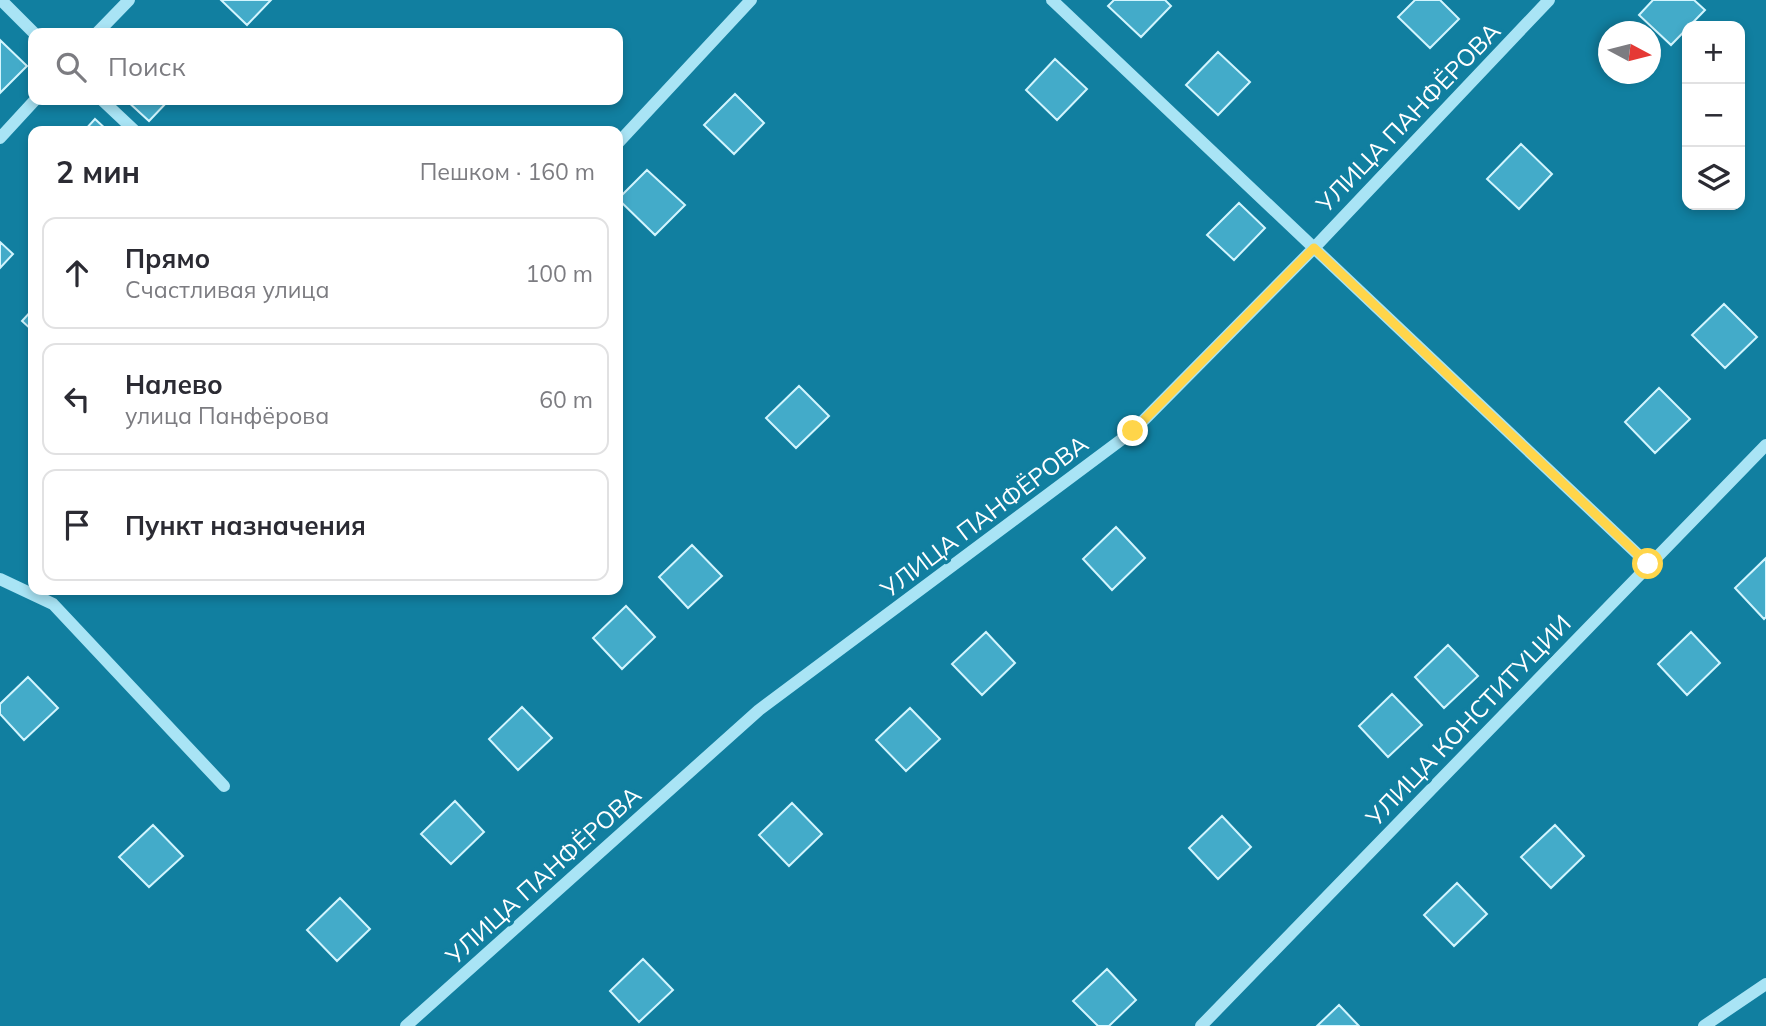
<!DOCTYPE html>
<html lang="ru">
<head>
<meta charset="utf-8">
<style>
  :root { --surface:#fff; --page:#f2f2f3; --text:#2b2b33; --muted:#7c7c81; --line:#e1e1e2 }
  body { margin:0; font-family:Mulish,sans-serif; background:var(--page); color:var(--text) }
  .controls { position:absolute; right:21px; top:21px; display:grid; overflow:hidden; border-radius:14px; box-shadow:0 4px 10px #0003 }
  .controls button { width:63px; height:63px; display:grid; place-items:center; padding:0; border:0; border-bottom:2px solid var(--line); background:var(--surface); color:var(--text); font:35px sans-serif }
  .compass { position:absolute; left:1598px; top:21px; width:63px; height:63px; border-radius:50%; background:var(--surface); box-shadow:0 4px 10px #0003; rotate:97deg }
  .stop { position:absolute; width:21px; height:21px; margin:-16px; border:5px solid #ffd54a; border-radius:50%; background:#fff }
  .stop.end { background:#ffd54a; border-color:#fff; box-shadow:0 2px 7px #0008 }
  .list { margin:0; padding:0; list-style:none }
  h2 { display:flex; justify-content:space-between; align-items:center; height:91px; margin:0; padding:0 28px; font-size:30px }
  h2 small { font-size:23px; font-weight:400; color:var(--muted) }
  .list li { display:grid; grid-template-columns:46px 1fr auto; gap:21px; align-items:center; box-sizing:border-box; height:112px; margin:0 14px 14px; padding:0 14px; border:2px solid var(--line); border-radius:14px }
  .list b { display:block; font-size:26px; white-space:nowrap }
  .list p { margin:0; font-size:23px; white-space:nowrap; color:var(--muted) }
  .list em { font-size:23px; font-style:normal; color:var(--muted) }
  .icon { flex:none; width:38px; height:38px; fill:none; stroke:currentColor; stroke-width:2; stroke-linecap:round; stroke-linejoin:round }
  .map { position:relative; flex:none; width:1766px; height:1026px; overflow:hidden }
  .search { position:absolute; background:var(--surface); box-shadow:0 4px 10px #0003; left:28px; top:28px; width:595px; height:77px; display:flex; align-items:center; gap:18px; box-sizing:border-box; padding:0 24px; border-radius:14px; color:var(--muted); font-size:26px }
  .panel { position:absolute; background:var(--surface); box-shadow:0 4px 10px #0003; left:28px; top:126px; width:595px; height:469px; border-radius:14px }
  .map>svg:first-child { display:block }
  .building { fill:#43abc9; stroke:#d2f5fe; stroke-width:2 }
  .lines { fill:none; stroke-linecap:round; stroke-linejoin:round }
  .minor { stroke:#a9e4f5; stroke-width:12 }
  .route { stroke:#ffd54a; stroke-width:9 }
  .labels { text-anchor:middle; dominant-baseline:central; stroke-width:7; stroke-linejoin:round; paint-order:stroke }
  .street-label { font-size:24px; fill:#fff; stroke:#117fa0 }
</style>
</head>
<body>
<div class="map">
<svg width="1766" height="1026" viewBox="0 0 1766 1026">
  <rect width="100%" height="100%" fill="#117fa0"/>
  <path class="building" d="M 221,0 L 271,0 L 247,25 Z
    M 1114,0 L 1165,0 L 1171,6 L 1141,37 L 1108,6 Z
    M 1415,0 L 1440,0 L 1459,19 L 1430,48 L 1398,17 Z
    M 1653,0 L 1694,0 L 1705,10 L 1671,45 L 1639,15 Z
    M 0,40 L 27,66 L 0,93 Z
    M 1218,52 L 1250,82 L 1218,115 L 1186,85 Z
    M 1055,59 L 1087,89 L 1057,120 L 1026,90 Z
    M 735,94 L 764,123 L 734,154 L 704,125 Z
    M 126,100 L 169,100 L 149,121 Z
    M 95,119 L 108,131 L 84,131 Z
    M 1521,144 L 1552,174 L 1519,209 L 1487,179 Z
    M 647,170 L 685,205 L 655,235 L 618,199 Z
    M 1239,203 L 1265,228 L 1234,260 L 1207,235 Z
    M 0,242 L 13,254 L 0,268 Z
    M 1724,304 L 1757,337 L 1725,368 L 1692,335 Z
    M 33,309 L 33,331 L 22,321 Z
    M 799,386 L 829,416 L 796,448 L 766,418 Z
    M 1659,388 L 1690,419 L 1655,453 L 1625,422 Z
    M 1116,527 L 1145,558 L 1112,590 L 1083,559 Z
    M 692,545 L 722,576 L 688,608 L 659,577 Z
    M 1766,558 L 1766,617 L 1764,619 L 1735,588 Z
    M 626,606 L 655,637 L 622,669 L 593,638 Z
    M 986,632 L 1015,663 L 982,695 L 952,664 Z
    M 1691,632 L 1720,663 L 1687,695 L 1658,664 Z
    M 1448,645 L 1478,676 L 1444,708 L 1415,677 Z
    M 28,677 L 58,708 L 24,740 L 0,714 L 0,704 Z
    M 1392,694 L 1422,725 L 1388,757 L 1359,726 Z
    M 522,707 L 552,738 L 518,770 L 489,739 Z
    M 910,708 L 940,739 L 906,771 L 876,740 Z
    M 455,801 L 484,832 L 451,864 L 421,834 Z
    M 792,803 L 822,834 L 789,866 L 759,835 Z
    M 1222,816 L 1251,847 L 1218,879 L 1189,848 Z
    M 153,825 L 183,856 L 149,887 L 119,857 Z
    M 1555,825 L 1584,856 L 1551,888 L 1521,857 Z
    M 1457,883 L 1487,914 L 1454,946 L 1424,915 Z
    M 340,898 L 370,929 L 337,961 L 307,930 Z
    M 643,959 L 673,990 L 639,1022 L 610,991 Z
    M 1107,969 L 1136,1000 L 1109,1026 L 1098,1026 L 1073,1001 Z
    M 1339,1005 L 1359,1026 L 1317,1026 Z"/>
  <g class="lines">
    <path class="minor" d="M 1,0 L 34,33
      M 1052,0 L 1648,564
      M 97,33 L 129,0
      M 102,100 L 135,131
      M 0,138 L 35,100
      M 618,143 L 751,0
      M 0,579 L 53,604 L 224,786
      M 406,1026 L 759,710 L 1133,431 L 1314,248 L 1549,0
      M 1201,1026 L 1766,445
      M 1704,1026 L 1766,984"/>
  </g>
  <g class="lines">
    <path class="route" d="M 1133,431 L 1314,248 L 1648,564"/>
  </g>
  <g class="labels">
    <g class="street-label">
      <text transform="translate(1408 117) rotate(-46)">УЛИЦА ПАНФЁРОВА</text>
      <text transform="translate(984 516) rotate(-37)">УЛИЦА ПАНФЁРОВА</text>
      <text transform="translate(1468 720) rotate(-46)">УЛИЦА КОНСТИТУЦИИ</text>
      <text transform="translate(543 875) rotate(-42)">УЛИЦА ПАНФЁРОВА</text>
    </g>
  </g>
</svg>
<div class="controls">
<button>+</button>
<button>−</button>
<button><svg class="icon" aria-label="layers" viewBox="0 0 24 24"><path d="M12 4l9 5-9 5-9-5zM3 14l9 5 9-5"/></svg></button>
</div>
<svg class="compass" viewBox="-18 -18 36 36"><path d="M0-13l5 13h-10z" fill="#e53935"/><path d="M0 13l5-13h-10z" fill="#7c7c81"/></svg>
<div class="stop" style="left:1648px;top:564px"></div>
<div class="stop end" style="left:1133px;top:431px"></div>
<div class="search"><svg class="icon" aria-label="search" viewBox="0 0 24 24"><circle cx="10" cy="10" r="6"/><path d="M15 15l6 6"/></svg>Поиск</div>
<section class="panel">
<h2>2 мин<small>Пешком · 160 m</small></h2>
<ul class="list">
<li><svg class="icon" aria-label="ahead" viewBox="0 0 24 24"><path d="M12 20V5M6 11l6-6 6 6"/></svg><div><b>Прямо</b><p>Счастливая улица</p></div><em>100 m</em></li>
<li><svg class="icon" aria-label="left" viewBox="0 0 24 24"><path d="M17 20v-9H6M10 6l-5 5 5 5"/></svg><div><b>Налево</b><p>улица Панфёрова</p></div><em>60 m</em></li>
<li><svg class="icon" aria-label="arrive" viewBox="0 0 24 24"><path d="M6 21V4h12l-3 4 3 4H6"/></svg><div><b>Пункт назначения</b></div></li>
</ul>
</section>
</div>
</body>
</html>
